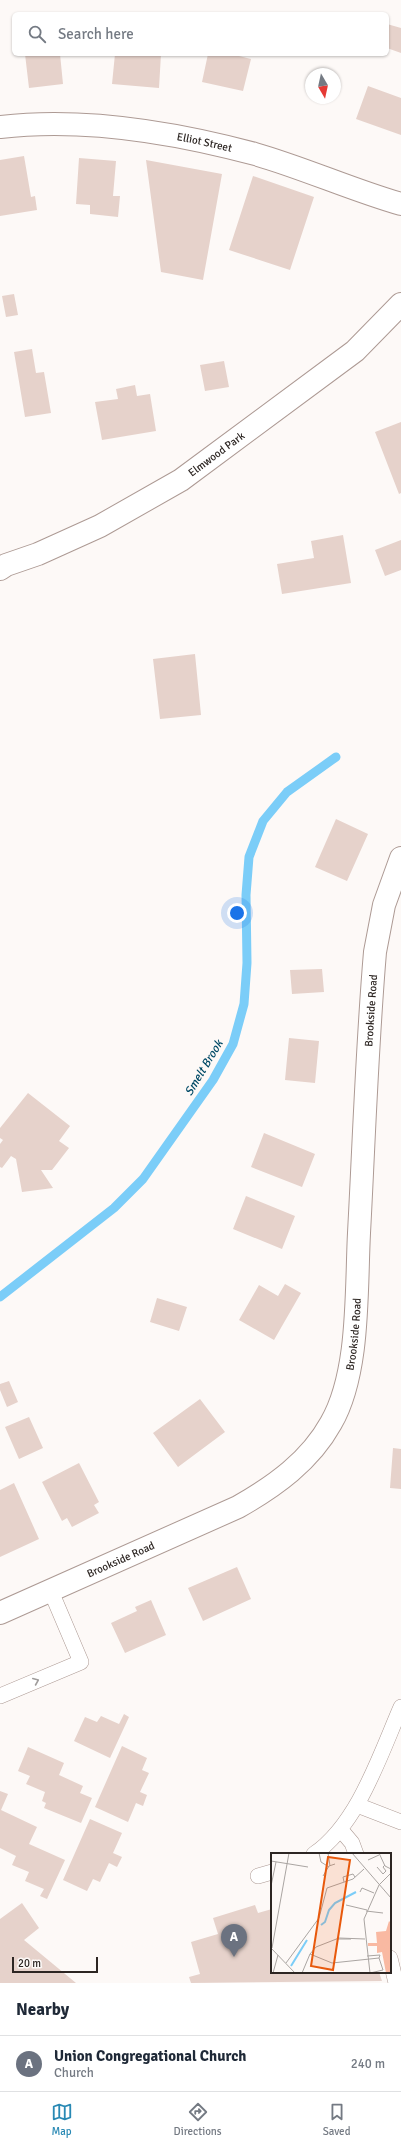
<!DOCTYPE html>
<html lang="en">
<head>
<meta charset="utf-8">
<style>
  :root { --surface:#fff; --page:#f6f6f7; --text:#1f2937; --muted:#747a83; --line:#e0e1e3; --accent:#2989b4 }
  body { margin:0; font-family:Signika,sans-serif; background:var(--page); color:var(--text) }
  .compass { position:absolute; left:305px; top:68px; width:36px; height:36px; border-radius:50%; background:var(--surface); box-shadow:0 1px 3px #0004; rotate:171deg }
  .scale { position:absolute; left:12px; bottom:10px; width:86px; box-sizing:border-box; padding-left:4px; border:2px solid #2d2623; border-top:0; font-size:11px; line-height:14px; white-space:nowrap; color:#2d2623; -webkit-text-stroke:3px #fdf9f7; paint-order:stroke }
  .you { position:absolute; left:237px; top:913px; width:14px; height:14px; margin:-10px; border:3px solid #fff; border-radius:50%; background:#1a73e8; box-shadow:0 0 0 6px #1a73e833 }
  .badge { display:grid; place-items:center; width:26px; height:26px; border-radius:50%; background:var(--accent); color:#fff; font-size:13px; font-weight:700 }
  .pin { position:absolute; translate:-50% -33px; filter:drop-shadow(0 1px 2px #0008) }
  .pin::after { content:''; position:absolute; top:21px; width:14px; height:12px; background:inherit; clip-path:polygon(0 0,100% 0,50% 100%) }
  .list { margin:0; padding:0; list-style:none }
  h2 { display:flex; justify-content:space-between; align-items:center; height:52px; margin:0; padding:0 16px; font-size:17px }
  h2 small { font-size:13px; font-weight:400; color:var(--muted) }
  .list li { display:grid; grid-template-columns:26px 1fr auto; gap:12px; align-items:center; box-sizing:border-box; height:56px; padding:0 16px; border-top:1px solid var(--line) }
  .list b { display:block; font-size:15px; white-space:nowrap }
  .list p { margin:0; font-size:13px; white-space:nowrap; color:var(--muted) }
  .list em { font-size:13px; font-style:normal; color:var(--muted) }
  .icon { flex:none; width:22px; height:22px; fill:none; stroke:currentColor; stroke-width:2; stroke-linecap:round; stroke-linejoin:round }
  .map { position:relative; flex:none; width:401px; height:1983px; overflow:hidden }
  .search { position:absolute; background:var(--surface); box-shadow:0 1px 3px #0004; left:12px; right:12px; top:12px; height:44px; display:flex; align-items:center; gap:10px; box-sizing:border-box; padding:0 14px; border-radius:6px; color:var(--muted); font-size:15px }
  .sheet { height:108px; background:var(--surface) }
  nav { display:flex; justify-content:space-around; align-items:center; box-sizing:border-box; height:56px; border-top:1px solid var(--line); background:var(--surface); font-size:11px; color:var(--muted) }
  nav a { display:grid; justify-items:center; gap:2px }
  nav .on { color:var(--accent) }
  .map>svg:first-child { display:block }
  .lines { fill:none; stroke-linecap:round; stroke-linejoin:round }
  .stream { stroke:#7bcdf8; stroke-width:9 }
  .building { fill:#e6d2cb }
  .lane-casing { stroke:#ad9a94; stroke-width:16 }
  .street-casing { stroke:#ad9a94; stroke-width:24 }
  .lane { stroke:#fff; stroke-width:15 }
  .street { stroke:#fff; stroke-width:22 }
  .oneway { stroke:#a09d9c }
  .labels { text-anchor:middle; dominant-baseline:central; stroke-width:3; stroke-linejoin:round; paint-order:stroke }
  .street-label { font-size:11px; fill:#2d2623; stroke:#fdf9f7 }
  .water-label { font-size:12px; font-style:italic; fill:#014a66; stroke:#fdf9f7 }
  .inset-river { fill:none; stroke:#7bcdf8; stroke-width:2 }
  .inset-road { fill:none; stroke:#aaa5a2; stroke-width:1 }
  .view { fill:#e8590c; fill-opacity:0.15; stroke:#e8590c; stroke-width:2 }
  .inset-edge { fill:none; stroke:#2d2623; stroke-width:2 }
</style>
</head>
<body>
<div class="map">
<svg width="401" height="1983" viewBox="0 0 401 1983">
  <rect width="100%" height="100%" fill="#fdf9f7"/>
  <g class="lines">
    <path class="stream" d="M 0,1297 L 114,1208 L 143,1179 L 213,1080 L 233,1044 L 244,1004 L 247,963 L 246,895 L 249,857 L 263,821 L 287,792 L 336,757"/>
  </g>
  <path class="building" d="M 387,24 L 401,28 L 401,53 L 387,48 Z
    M 25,54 L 60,54 L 63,84 L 29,88 Z
    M 115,54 L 161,54 L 159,88 L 112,84 Z
    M 208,54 L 231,54 L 251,59 L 243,91 L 202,82 Z
    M 368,86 L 401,98 L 401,135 L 356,119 Z
    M 24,156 L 31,197 L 35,196 L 37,210 L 0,216 L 0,160 Z
    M 79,158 L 116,161 L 113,196 L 120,196 L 118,217 L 90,214 L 90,205 L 76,204 Z
    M 146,160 L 222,174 L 203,280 L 161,272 Z
    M 253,176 L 314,197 L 290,270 L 229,250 Z
    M 14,294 L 18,315 L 6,317 L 2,296 Z
    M 32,349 L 36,373 L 44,372 L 51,413 L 25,417 L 14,352 Z
    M 224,361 L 229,387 L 205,391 L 200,365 Z
    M 135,385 L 137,396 L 150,394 L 156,431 L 102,440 L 95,402 L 118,399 L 116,389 Z
    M 401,422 L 401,493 L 399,494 L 375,432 Z
    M 343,535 L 351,583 L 282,594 L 277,564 L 314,558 L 311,541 Z
    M 401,540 L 401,570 L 385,576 L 375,550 Z
    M 195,654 L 201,715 L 160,719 L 153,659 Z
    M 336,819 L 368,834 L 347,881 L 315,867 Z
    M 322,969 L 324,992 L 292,994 L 290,970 Z
    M 289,1038 L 319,1041 L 315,1083 L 285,1080 Z
    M 28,1093 L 70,1126 L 59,1141 L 69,1148 L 52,1170 L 41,1170 L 53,1188 L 22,1192 L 16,1159 L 11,1156 L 2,1168 L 0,1167 L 0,1144 L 3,1140 L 0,1138 L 0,1128 Z
    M 264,1133 L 315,1154 L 302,1187 L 251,1167 Z
    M 246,1196 L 295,1216 L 282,1249 L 233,1229 Z
    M 285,1284 L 301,1293 L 274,1340 L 239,1320 L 259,1285 L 278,1296 Z
    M 157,1298 L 187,1307 L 179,1331 L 150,1322 Z
    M 9,1381 L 18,1402 L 7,1407 L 0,1390 L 0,1384 Z
    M 200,1399 L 225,1432 L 178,1467 L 153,1433 Z
    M 29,1417 L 43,1448 L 19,1459 L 5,1427 Z
    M 393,1448 L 401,1449 L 401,1489 L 390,1488 Z
    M 79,1463 L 99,1502 L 94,1505 L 99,1513 L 72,1527 L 67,1518 L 62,1521 L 42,1482 Z
    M 14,1483 L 39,1539 L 0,1557 L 0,1490 Z
    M 237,1567 L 251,1599 L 203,1621 L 188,1588 Z
    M 151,1600 L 166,1635 L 125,1653 L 111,1623 L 137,1611 L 135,1607 Z
    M 124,1714 L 129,1717 L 110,1758 L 74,1741 L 85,1717 L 97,1722 L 101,1716 L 119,1724 Z
    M 122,1746 L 147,1758 L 142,1770 L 149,1773 L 140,1792 L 147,1795 L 143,1806 L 136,1803 L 128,1822 L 95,1807 Z
    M 28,1747 L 64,1763 L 59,1775 L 83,1786 L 80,1793 L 92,1798 L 81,1823 L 44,1808 L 46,1803 L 42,1801 L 45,1792 L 26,1784 L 30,1776 L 18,1771 Z
    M 0,1791 L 8,1794 L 1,1810 L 37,1827 L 29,1844 L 65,1860 L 47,1899 L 40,1896 L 44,1889 L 25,1881 L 29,1872 L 12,1865 L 16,1856 L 0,1848 Z
    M 90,1819 L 122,1833 L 113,1853 L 122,1857 L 117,1867 L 109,1863 L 100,1882 L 93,1879 L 87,1891 L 63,1880 Z
    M 22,1903 L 39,1928 L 24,1940 L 76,1983 L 0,1983 L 0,1919 Z
    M 255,1905 L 258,1913 L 272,1909 L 272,1972 L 379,1972 L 382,1981 L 191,1983 L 189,1977 L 200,1974 L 191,1942 L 218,1934 L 213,1918 Z"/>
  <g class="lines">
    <g class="lane-casing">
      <path id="lane" d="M 0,1696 L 81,1662 L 50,1589
        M 357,1805 L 401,1822
        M 341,1830 L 352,1843 L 356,1854
        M 314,1854 C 358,1824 380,1755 401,1707
        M 258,1876 L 272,1872
        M 390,1958 L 396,1983"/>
    </g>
    <g class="street-casing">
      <g id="street">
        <path id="s1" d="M 0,127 C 85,117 173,132 255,154 C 304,168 352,190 401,204"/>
        <path id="s2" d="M 0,569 L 6,565 L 38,554 L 100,526 L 181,480 L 355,351 L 401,304"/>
        <path id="s3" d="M 0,1613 L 238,1507 C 275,1486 310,1461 331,1423 C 360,1373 356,1290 359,1233 C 364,1140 367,1046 375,952 L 384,905 L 401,858"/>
      </g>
    </g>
    <use href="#lane" class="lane"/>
    <use href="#street" class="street"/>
  </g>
  <defs><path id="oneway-chevron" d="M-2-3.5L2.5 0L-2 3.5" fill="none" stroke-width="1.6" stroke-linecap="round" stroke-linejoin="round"/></defs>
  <use class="oneway" href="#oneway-chevron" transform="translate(36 1681) rotate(-23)"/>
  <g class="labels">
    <g class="street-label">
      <text stroke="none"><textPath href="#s1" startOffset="206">Elliot Street</textPath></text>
      <text stroke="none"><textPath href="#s2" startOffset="246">Elmwood Park</textPath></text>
      <text stroke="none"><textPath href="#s3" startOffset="804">Brookside Road</textPath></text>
      <text stroke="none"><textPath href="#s3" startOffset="480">Brookside Road</textPath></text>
      <text stroke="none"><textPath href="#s3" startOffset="132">Brookside Road</textPath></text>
    </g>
    <g class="water-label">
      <text transform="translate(204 1068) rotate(-59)">Smelt Brook</text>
    </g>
  </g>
  <g transform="translate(271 1853)">
    <rect width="120" height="120" fill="#fdf9f7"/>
    <path d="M 118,68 L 120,70 L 120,120 L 115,120 L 111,99 L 106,100 L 106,93 L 97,93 L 97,90 L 106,90 L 105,79 L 115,78 Z" fill="#f9b9a2"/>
    <path class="inset-river" d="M 50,72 L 54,69 L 58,57 L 64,50 L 85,39M 20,113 L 36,87"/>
    <path class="inset-road" d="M 48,0 L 50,9 L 58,14M 57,0 L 59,13M 81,0 L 120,45M 108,0 L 114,13 L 120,16M 97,7 L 108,2M 0,8 L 37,14M 106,14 L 112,21 L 115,18 L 112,14 L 114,12M 52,23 L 58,13 L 64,11M 73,29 L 72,24 L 82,21 L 84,24M 108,32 L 120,20M 0,33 L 5,9M 89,39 L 91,35 L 103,40M 75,52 L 96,57M 95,58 L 112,60M 67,86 L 80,86M 0,95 L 24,120M 1,95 L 18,0M 39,101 L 45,94 L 68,85 L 94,86M 96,103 L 109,102 L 108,105M 15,110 L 48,65 L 56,35 L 82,26 L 93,16M 2,120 L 7,102M 31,120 L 39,101 L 61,110 L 108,105 L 112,117 L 99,120M 99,120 L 93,66 L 108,32"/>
    <path class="view" d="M 57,4 L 79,7 L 62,117 L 40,113 Z"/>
    <rect width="120" height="120" class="inset-edge"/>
  </g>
</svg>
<svg class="compass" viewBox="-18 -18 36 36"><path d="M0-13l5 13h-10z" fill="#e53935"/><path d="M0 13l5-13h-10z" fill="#747a83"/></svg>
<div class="scale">20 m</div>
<div class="you"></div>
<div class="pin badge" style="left:234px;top:1957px;background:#6b7280">A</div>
<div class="search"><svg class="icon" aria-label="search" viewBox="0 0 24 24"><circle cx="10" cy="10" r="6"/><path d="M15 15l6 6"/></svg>Search here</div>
</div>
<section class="sheet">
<h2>Nearby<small></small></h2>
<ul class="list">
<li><span class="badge" style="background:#6b7280">A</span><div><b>Union Congregational Church</b><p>Church</p></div><em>240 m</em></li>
</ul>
</section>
<nav>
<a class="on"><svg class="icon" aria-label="map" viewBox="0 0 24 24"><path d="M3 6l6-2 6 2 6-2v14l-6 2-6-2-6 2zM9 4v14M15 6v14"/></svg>Map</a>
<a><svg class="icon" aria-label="directions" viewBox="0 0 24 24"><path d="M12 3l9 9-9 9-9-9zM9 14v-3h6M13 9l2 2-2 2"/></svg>Directions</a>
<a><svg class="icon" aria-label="saved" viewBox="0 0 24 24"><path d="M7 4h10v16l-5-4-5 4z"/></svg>Saved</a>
</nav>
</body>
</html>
